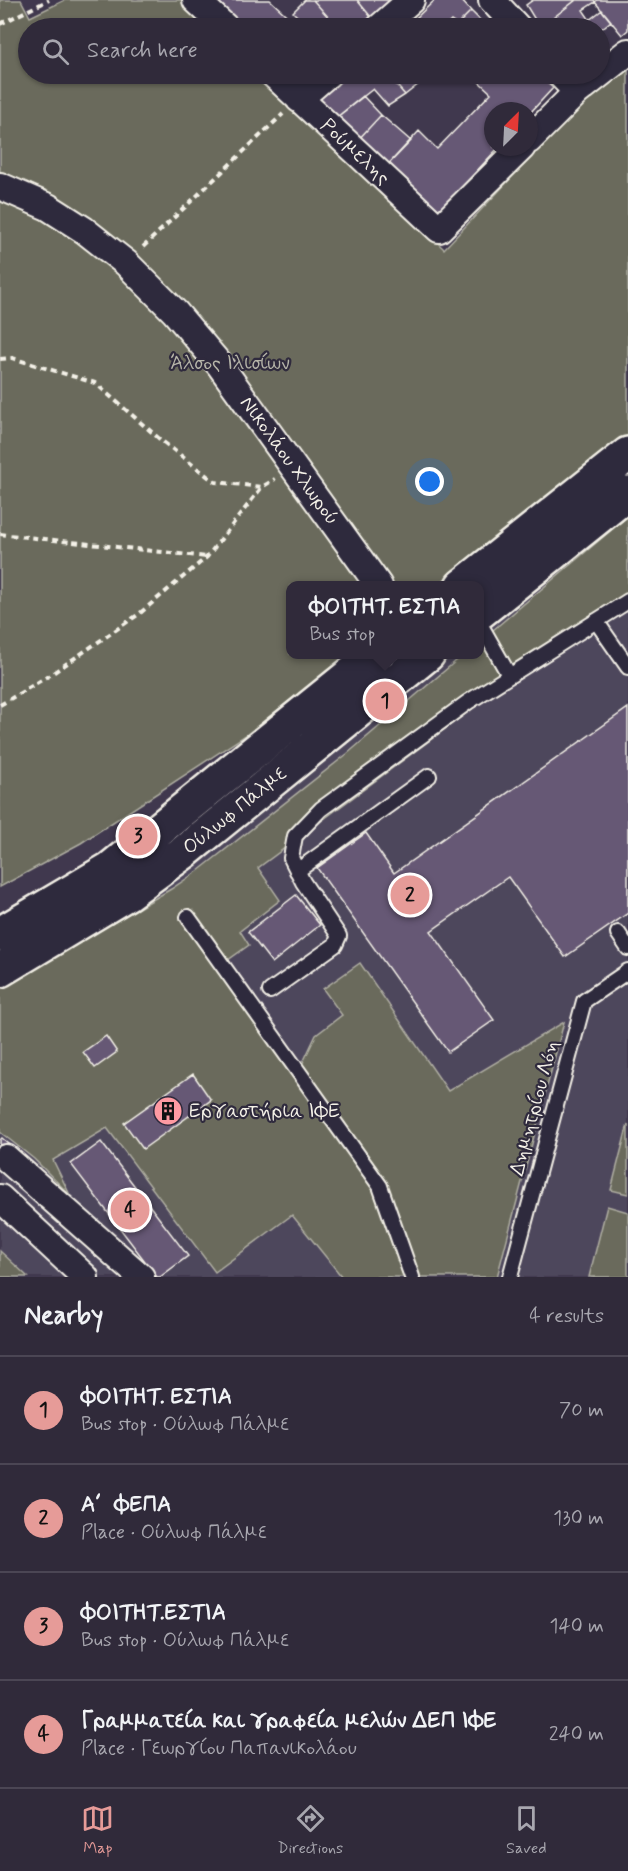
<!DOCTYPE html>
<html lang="en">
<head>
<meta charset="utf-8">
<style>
  :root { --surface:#302a3a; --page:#3c3645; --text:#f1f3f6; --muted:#a8a7af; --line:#4b4654; --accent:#e69b98 }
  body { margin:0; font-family:Mynerve,sans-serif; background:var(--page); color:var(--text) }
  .compass { position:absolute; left:484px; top:102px; width:54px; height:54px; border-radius:50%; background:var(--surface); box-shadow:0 2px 4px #0004; rotate:24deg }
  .you { position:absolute; left:430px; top:482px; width:21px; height:21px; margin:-15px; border:4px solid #fff; border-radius:50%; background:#1a73e8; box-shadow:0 0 0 9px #1a73e833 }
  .badge { display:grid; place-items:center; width:39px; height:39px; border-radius:50%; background:var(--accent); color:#111; font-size:20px; font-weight:700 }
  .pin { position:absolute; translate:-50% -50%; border:3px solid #fff; box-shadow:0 2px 6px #0006 }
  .popup { position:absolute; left:286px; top:581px; width:198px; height:78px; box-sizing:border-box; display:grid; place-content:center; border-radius:12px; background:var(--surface); filter:drop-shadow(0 2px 4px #0005); font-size:20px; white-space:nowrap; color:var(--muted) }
  .popup b { font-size:22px; color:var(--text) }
  .popup::after { content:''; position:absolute; left:50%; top:100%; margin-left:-12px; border:12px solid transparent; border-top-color:var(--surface) }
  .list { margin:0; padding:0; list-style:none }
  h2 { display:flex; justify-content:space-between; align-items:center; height:78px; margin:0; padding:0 24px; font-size:26px }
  h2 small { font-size:20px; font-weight:400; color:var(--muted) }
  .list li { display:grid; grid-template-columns:39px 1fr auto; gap:18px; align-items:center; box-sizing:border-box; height:108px; padding:0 24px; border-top:2px solid var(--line) }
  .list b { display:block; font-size:22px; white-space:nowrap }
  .list p { margin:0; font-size:20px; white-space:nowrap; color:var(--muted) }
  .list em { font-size:20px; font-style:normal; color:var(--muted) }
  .icon { flex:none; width:33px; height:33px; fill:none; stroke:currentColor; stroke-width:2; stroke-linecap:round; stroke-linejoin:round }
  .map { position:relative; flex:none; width:628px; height:1277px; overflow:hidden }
  .search { position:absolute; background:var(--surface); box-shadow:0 2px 4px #0004; left:18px; right:18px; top:18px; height:66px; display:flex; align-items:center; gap:15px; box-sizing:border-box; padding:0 21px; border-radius:33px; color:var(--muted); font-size:22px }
  .sheet { height:510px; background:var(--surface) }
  nav { display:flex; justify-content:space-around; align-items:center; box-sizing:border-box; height:84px; border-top:2px solid var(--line); background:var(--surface); font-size:16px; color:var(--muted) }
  nav a { display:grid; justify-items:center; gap:3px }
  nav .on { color:var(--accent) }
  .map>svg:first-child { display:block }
  .built { fill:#4e465c }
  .green { fill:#6a6b5c; stroke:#afaea2; stroke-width:1.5 }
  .building { fill:#665874; stroke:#f4f1e8; stroke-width:1.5 }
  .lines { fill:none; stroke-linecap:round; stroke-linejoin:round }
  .service-casing { stroke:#f4f1e8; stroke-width:18 }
  .minor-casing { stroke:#f4f1e8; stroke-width:30 }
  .secondary-casing { stroke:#f4f1e8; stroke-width:38 }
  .path { stroke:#f4f1e8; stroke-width:4; stroke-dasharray:6 4.5; stroke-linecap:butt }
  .service { stroke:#2f2a3d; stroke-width:14 }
  .minor { stroke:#2f2a3d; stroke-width:26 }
  .secondary { stroke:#2f2a3d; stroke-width:33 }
  .labels { text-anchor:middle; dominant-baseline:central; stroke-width:4.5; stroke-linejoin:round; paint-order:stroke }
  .street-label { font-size:20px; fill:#f4f1e8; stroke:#2f2a3d }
  .park-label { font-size:20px; fill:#b6b5a9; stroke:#2f2a3d }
  .poi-label { font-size:20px; fill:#f4f1e8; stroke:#2f2a3d; text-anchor:start }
</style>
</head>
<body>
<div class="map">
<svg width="628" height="1277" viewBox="0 0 628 1277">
  <rect width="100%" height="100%" fill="#40384e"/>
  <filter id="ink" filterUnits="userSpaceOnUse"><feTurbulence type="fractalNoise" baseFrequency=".0167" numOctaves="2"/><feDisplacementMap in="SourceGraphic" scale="12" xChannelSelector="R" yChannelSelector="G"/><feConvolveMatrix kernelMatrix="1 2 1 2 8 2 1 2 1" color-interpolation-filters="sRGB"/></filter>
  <g filter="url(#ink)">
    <path class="built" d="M 628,506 L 628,1277 L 29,1277 L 0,1250 L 0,983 L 181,878 L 450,655 L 480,654 L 480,630 Z"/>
    <path class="green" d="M 0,0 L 21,0 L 30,17 L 65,0 L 184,0 L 214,28 L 28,28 L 28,74 L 261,74 L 444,249 L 585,100 L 628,65 L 628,438 L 437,585 L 290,586 L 290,654 L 348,655 L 246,735 L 81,843 L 0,887 Z
      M 628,516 L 628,593 L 258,868 L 280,900 L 240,931 L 249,945 L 224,963 L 298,1073 L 316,1035 L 342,1015 L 323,989 L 360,963 L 448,1091 L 564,1022 L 497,1277 L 342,1277 L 292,1215 L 215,1272 L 107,1128 L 53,1160 L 70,1195 L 34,1159 L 0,1132 L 0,989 L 171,889 L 198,871 L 347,754 L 463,655 L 480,654 L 480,641 Z
      M 628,1124 L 628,1194 L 611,1190 Z
      M 607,1206 L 628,1212 L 628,1277 L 589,1277 Z
      M 0,1251 L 28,1277 L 0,1277 Z"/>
    <path class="building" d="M 213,0 L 270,0 L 298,26 L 296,28 L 241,28 Z
      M 305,0 L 313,0 L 338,28 L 309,28 L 293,12 Z
      M 313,0 L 357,0 L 371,17 L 358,28 L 338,28 Z
      M 357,0 L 392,0 L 371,17 Z
      M 435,0 L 461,0 L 471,11 L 457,25 L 451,21 L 444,28 L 426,28 L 417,17 Z
      M 533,0 L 576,0 L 540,28 L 526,5 Z
      M 576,0 L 594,0 L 595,2 L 583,10 L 590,20 L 579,28 L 540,28 Z
      M 597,0 L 628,0 L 628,30 L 622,35 L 595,2 Z
      M 602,10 L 611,21 L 600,30 L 600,28 L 579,28 Z
      M 471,11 L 488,28 L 454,28 Z
      M 417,17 L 426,28 L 402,28 Z
      M 285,74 L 307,74 L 295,84 Z
      M 346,74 L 387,74 L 405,95 L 388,106 L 373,89 L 332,121 L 312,100 Z
      M 387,74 L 427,74 L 429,76 L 405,95 Z
      M 471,74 L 483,74 L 477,80 Z
      M 483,74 L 536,74 L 553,88 L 529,114 L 529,111 L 493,111 L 493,147 L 499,147 L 434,217 L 384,169 L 419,131 L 437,149 L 491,93 L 477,80 Z
      M 363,96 L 381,115 L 356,142 L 332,121 Z
      M 381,115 L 411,141 L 384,169 L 356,142 Z
      M 628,708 L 628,913 L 565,957 L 508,877 L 431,931 L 494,1020 L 448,1052 L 317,868 L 366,833 L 394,873 Z
      M 296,895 L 320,925 L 272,963 L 248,932 Z
      M 106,1036 L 117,1052 L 95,1068 L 83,1052 Z
      M 193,1074 L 211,1100 L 143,1149 L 124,1123 Z
      M 2,1138 L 15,1149 L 0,1165 L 0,1140 Z
      M 101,1142 L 188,1256 L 160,1277 L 157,1277 L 71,1164 Z"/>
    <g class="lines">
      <g class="service-casing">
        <path id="service" d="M 596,621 L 628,667
          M 480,624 L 509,675
          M 297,871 L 429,776
          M 188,917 L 380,1186 L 412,1277
          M 618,933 L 628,948
          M 270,991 L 335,945 L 339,936 L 303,882 L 291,858 L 295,836 L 321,809 L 468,702 L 628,601
          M 510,1277 L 584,1001 L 628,971"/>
      </g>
      <g class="minor-casing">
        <path id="minor" d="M 196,0 L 226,28
          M 492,0 L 518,28
          M 379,28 L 411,0
          M 273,74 L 439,229 L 522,147
          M 560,74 L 577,92
          M 299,99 L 328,74
          M 529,140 L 577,92 L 628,52
          M 0,186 L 48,207 L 84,230 L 126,263 L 175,312 L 219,364 L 379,586
          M 6,1158 L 141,1277
          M 0,1198 L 85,1277"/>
      </g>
      <g class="secondary-casing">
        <path id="secondary" d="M 462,586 L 628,454
          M 480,612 L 628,493
          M 0,934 L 110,869 L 376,654
          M 0,970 L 128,893 L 184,852 L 428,654"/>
      </g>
      <path class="path" d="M 0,24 L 49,0
        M 143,247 L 283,114
        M 0,359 L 12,358 L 95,383 L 162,441 L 215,482 L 262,487 L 275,479
        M 0,534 L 207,557
        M 0,705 L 50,675 L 139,614 L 207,557 L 262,487"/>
      <use href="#service" class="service"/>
      <use href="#minor" class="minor"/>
      <use href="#secondary" class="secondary"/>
    </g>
  </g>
  <defs>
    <g id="building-disc" transform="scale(1.5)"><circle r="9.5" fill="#ff9aa2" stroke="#2f2a3d"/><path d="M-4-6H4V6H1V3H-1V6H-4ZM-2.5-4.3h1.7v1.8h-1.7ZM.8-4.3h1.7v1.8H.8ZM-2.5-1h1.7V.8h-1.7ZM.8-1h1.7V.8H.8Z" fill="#111"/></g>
  </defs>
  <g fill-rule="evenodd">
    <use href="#building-disc" x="168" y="1111"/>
  </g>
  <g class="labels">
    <g class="street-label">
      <text transform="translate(355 152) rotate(43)">Ρούμελης</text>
      <text transform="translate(289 461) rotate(54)">Νικολάου Χλωρού</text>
      <text transform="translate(235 811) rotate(-39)">Ούλωφ Πάλμε</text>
      <text transform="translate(535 1108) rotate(-75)">Δημητρίου Λόη</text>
    </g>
    <g class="park-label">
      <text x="230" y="363">Άλσος Ιλισίων</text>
    </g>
    <g class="poi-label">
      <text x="189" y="1111">Εργαστήρια ΙΦΕ</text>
    </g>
  </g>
</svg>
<svg class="compass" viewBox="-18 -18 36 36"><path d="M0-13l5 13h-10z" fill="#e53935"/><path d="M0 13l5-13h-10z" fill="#a8a7af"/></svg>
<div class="you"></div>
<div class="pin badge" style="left:385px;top:701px">1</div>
<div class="popup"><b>ΦΟΙΤΗΤ. ΕΣΤΙΑ</b>Bus stop</div>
<div class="pin badge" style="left:410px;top:895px">2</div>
<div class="pin badge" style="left:138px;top:836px">3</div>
<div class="pin badge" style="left:130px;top:1210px">4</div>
<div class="search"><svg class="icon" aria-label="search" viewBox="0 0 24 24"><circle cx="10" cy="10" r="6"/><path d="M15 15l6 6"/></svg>Search here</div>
</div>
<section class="sheet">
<h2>Nearby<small>4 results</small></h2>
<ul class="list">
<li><span class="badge">1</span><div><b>ΦΟΙΤΗΤ. ΕΣΤΙΑ</b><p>Bus stop · Ούλωφ Πάλμε</p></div><em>70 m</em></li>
<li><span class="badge">2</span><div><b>Α΄ ΦΕΠΑ</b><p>Place · Ούλωφ Πάλμε</p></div><em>130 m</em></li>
<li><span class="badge">3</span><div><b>ΦΟΙΤΗΤ.ΕΣΤΙΑ</b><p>Bus stop · Ούλωφ Πάλμε</p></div><em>140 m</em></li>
<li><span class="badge">4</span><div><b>Γραμματεία και γραφεία μελών ΔΕΠ ΙΦΕ</b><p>Place · Γεωργίου Παπανικολάου</p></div><em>240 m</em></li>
</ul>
</section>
<nav>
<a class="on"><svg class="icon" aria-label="map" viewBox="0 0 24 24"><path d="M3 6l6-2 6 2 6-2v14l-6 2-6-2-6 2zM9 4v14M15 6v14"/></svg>Map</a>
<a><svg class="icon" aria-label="directions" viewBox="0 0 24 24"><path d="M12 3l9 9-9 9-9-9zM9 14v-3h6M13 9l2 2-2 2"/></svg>Directions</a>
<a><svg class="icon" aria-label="saved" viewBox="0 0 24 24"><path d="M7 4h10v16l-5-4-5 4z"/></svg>Saved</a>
</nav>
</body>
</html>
